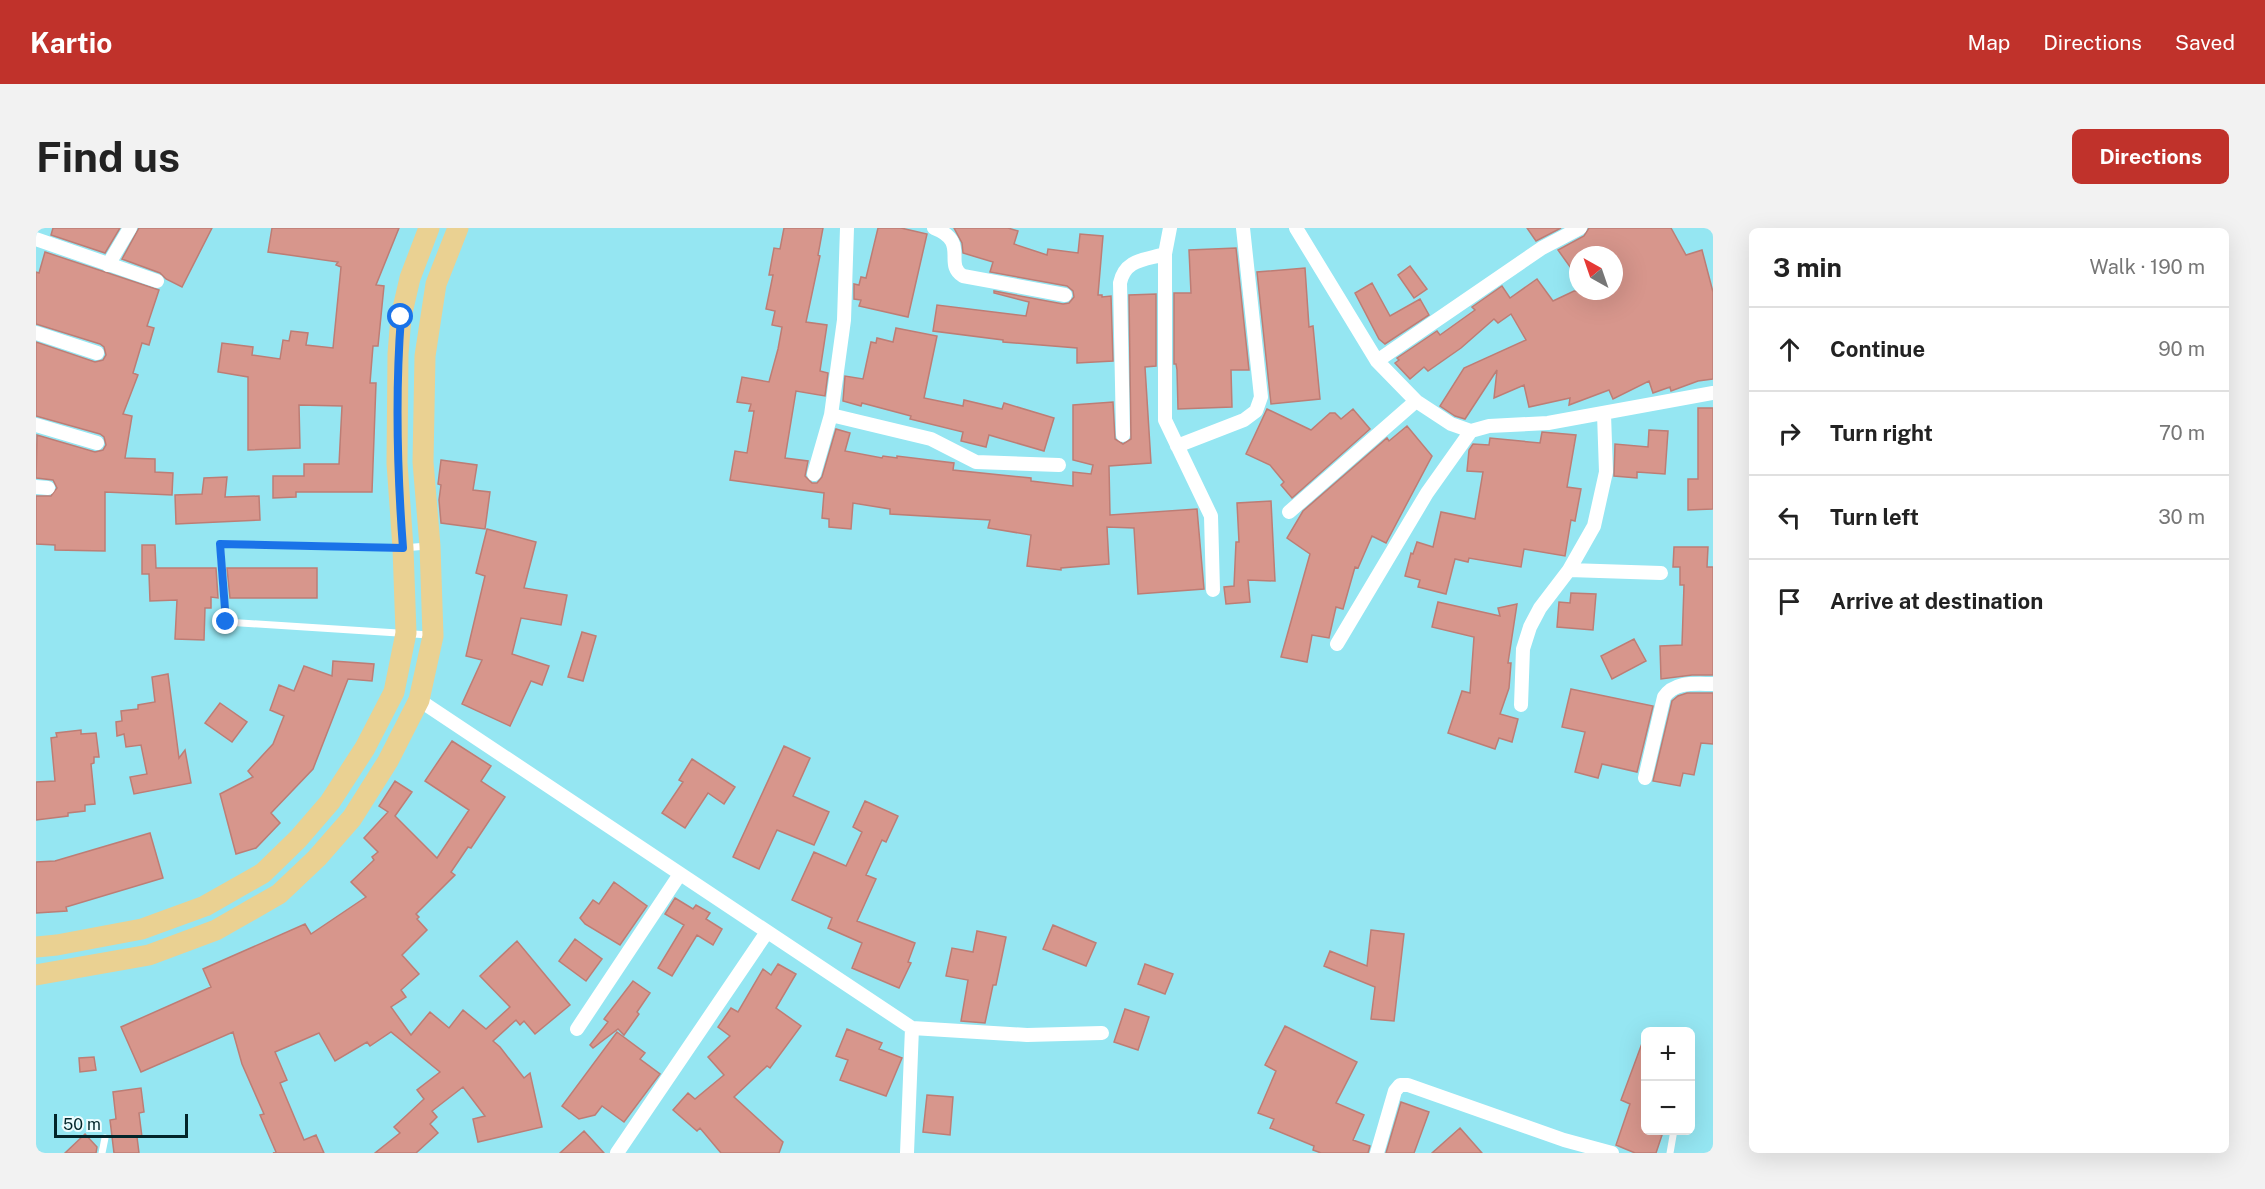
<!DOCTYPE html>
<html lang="en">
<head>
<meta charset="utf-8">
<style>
  :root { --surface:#fff; --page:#f2f2f2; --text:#222; --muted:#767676; --line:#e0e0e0; --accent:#c0322b }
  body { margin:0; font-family:"Public Sans",sans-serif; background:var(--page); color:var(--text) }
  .controls { position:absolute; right:18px; bottom:18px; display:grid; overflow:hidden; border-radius:9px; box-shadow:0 6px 24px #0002 }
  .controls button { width:54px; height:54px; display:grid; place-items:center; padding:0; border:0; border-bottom:2px solid var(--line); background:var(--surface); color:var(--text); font:30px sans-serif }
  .compass { position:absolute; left:1533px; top:18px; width:54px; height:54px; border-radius:50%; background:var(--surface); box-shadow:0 6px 24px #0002; rotate:320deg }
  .scale { position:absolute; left:18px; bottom:15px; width:134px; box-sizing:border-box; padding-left:6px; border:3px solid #02252a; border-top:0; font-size:16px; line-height:21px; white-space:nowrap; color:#02252a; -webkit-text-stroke:4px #ecfbfd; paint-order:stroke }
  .stop { position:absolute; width:18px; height:18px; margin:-14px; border:4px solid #1a73e8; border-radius:50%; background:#fff }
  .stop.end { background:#1a73e8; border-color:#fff; box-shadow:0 2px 6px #0008 }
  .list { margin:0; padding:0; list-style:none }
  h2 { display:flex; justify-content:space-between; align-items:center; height:78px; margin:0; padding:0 24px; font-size:26px }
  h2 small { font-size:20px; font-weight:400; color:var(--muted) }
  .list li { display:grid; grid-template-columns:39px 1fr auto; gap:18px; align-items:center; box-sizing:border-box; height:84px; padding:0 24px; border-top:2px solid var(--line) }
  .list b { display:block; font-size:22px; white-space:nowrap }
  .list em { font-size:20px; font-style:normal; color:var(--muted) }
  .icon { flex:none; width:33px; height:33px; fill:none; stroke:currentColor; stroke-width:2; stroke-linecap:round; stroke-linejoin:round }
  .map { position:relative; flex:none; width:1677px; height:925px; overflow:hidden; border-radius:9px }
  header { display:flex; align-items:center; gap:36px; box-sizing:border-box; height:84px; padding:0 30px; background:var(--accent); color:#fff }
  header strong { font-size:28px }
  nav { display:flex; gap:33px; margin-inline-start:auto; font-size:21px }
  .intro { display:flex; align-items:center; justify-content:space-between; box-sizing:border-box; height:144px; padding:0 36px }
  h1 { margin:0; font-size:42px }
  .button { padding:15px 27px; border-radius:9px; background:var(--accent); color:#fff; font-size:21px; font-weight:700 }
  main { display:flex; gap:36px; padding:0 36px }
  aside { flex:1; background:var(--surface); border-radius:9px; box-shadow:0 6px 24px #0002 }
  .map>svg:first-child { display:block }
  .building { fill:#d7968c; stroke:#bd7d75; stroke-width:1.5 }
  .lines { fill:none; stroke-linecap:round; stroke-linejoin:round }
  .lane { stroke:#fff; stroke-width:7 }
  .street { stroke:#fff; stroke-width:14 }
  .primary { stroke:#ead192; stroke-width:21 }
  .route { stroke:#1a73e8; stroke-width:8 }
</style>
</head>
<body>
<header>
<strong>Kartio</strong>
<nav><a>Map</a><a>Directions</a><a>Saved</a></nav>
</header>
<div class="intro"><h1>Find us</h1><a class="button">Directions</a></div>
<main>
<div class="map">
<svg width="1677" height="925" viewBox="0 0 1677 925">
  <rect width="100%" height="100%" fill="#95e6f2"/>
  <path class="building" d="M 17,0 L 84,0 L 69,25 L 15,7 Z
    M 103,0 L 176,0 L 146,59 L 130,51 L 124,45 L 86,31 Z
    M 236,0 L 363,0 L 340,57 L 348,58 L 342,118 L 337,118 L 334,155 L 340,155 L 336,264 L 260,264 L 260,269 L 237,270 L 237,248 L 268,248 L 268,236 L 303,236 L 306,178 L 263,177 L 264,220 L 212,222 L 212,149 L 182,144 L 186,115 L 217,119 L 216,127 L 244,131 L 247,112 L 253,113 L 255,103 L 272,105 L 270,117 L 297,120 L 305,39 L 300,37 L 302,34 L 232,24 Z
    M 748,0 L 787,0 L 782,27 L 784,28 L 770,94 L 791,97 L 784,143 L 792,145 L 789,168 L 760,163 L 749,230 L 772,233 L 769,248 L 776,255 L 781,255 L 786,249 L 800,201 L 814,205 L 809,223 L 846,230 L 847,228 L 861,230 L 861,228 L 918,235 L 917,242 L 995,250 L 995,253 L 1037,258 L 1037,244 L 1055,246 L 1057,237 L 1037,232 L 1037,177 L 1077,174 L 1079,211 L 1087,216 L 1095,211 L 1093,67 L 1120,66 L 1120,138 L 1109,139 L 1115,235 L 1073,238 L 1074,287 L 1161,281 L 1168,361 L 1102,366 L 1098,300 L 1071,299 L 1073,336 L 1025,340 L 1025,342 L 991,338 L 995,307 L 952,300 L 954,292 L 854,286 L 854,281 L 817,275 L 815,301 L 793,299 L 793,291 L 786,290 L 788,265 L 694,252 L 699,223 L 711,225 L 718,183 L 713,183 L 715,176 L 701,174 L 706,149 L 733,154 L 742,121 L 746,99 L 736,97 L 739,83 L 730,81 L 737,47 L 733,47 L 738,20 L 744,21 Z
    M 842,0 L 865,0 L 891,6 L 872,89 L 823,78 L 825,72 L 818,71 L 818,56 L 823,57 L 825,49 L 830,50 Z
    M 918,0 L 972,0 L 982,3 L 978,16 L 1011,27 L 1012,21 L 1042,25 L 1044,6 L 1067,8 L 1062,67 L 1066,67 L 1066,69 L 1075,68 L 1077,133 L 1041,135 L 1041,120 L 967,114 L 967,112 L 897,103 L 901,77 L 990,88 L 993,74 L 958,65 L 958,63 L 1027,76 L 1033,75 L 1038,69 L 1037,63 L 1031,58 L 954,44 L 957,34 L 927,25 L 926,15 Z
    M 1491,0 L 1525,0 L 1500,13 Z
    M 1553,0 L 1635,0 L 1650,27 L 1666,22 L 1677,64 L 1677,151 L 1662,153 L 1635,163 L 1634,159 L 1617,165 L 1613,153 L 1577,171 L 1573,162 L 1533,177 L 1534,170 L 1493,179 L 1488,157 L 1458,170 L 1461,142 L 1429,191 L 1419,188 L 1404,178 L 1428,140 L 1490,112 L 1475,86 L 1462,95 L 1458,91 L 1425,120 L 1392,143 L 1388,139 L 1374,151 L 1359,135 L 1363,132 L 1361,130 L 1401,103 L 1404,107 L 1439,82 L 1436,79 L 1466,58 L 1474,70 L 1501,51 L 1517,73 L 1538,63 L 1578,63 L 1578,27 L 1542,27 L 1542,50 L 1522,22 L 1548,8 Z
    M 1200,20 L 1213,142 L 1195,142 L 1196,179 L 1142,181 L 1141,142 L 1140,136 L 1138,136 L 1138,65 L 1155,65 L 1153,22 Z
    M 9,24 L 123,62 L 111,98 L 118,100 L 113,117 L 106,115 L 97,145 L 102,147 L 87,186 L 96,188 L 89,230 L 119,231 L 119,244 L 137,245 L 136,267 L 69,264 L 69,323 L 19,322 L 19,317 L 0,316 L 0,268 L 15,268 L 21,260 L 17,252 L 0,250 L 1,207 L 59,224 L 67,222 L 70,217 L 68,209 L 64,206 L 0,188 L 0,114 L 59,134 L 67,132 L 70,127 L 68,119 L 64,116 L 0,96 L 0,44 L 3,45 Z
    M 1374,38 L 1391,61 L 1378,70 L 1362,47 Z
    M 1269,40 L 1273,99 L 1277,98 L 1284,171 L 1235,176 L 1221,44 Z
    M 1336,55 L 1354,88 L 1384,71 L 1393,87 L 1349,116 L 1343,111 L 1319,65 Z
    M 860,100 L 901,108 L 888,170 L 927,178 L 928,172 L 966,181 L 968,175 L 1018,190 L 1008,223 L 953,207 L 950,219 L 925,213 L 927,204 L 874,191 L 875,188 L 826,175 L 825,178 L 807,173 L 809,148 L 827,151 L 835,114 L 840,115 L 841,110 L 857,114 Z
    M 1662,180 L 1677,180 L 1677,281 L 1652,282 L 1652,251 L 1662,251 Z
    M 1231,181 L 1275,202 L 1294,185 L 1299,185 L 1305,191 L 1317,181 L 1334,201 L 1256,270 L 1245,257 L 1248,254 L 1234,237 L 1210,226 Z
    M 1371,198 L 1396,228 L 1350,315 L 1336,308 L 1322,340 L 1319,339 L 1307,381 L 1300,379 L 1293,410 L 1276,407 L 1271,434 L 1245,429 L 1274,326 L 1251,310 L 1267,283 L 1351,210 L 1353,213 Z
    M 1613,202 L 1632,203 L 1629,246 L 1601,244 L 1601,250 L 1578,248 L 1579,216 L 1612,219 Z
    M 1506,204 L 1540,207 L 1531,259 L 1545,261 L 1539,293 L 1535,292 L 1529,328 L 1488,321 L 1485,339 L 1433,330 L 1432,334 L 1419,331 L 1410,366 L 1382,359 L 1384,352 L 1369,348 L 1375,325 L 1377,326 L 1381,314 L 1397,319 L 1405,284 L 1439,291 L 1447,244 L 1431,243 L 1433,222 L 1437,216 L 1453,217 L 1454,210 L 1504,215 Z
    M 405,232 L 441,237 L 437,262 L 454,264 L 449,301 L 405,295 L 403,272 L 405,257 L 402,256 Z
    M 191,249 L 189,269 L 223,268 L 224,292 L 140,296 L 139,267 L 166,266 L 168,250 Z
    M 1235,273 L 1239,353 L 1212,352 L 1214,374 L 1190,376 L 1188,359 L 1198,358 L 1200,314 L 1203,314 L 1201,275 Z
    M 451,301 L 500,314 L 488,360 L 531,367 L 525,397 L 485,390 L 476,426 L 513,438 L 506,457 L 495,453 L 474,498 L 426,476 L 446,432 L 430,428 L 449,348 L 440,345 Z
    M 106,317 L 119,317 L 120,340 L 180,340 L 182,370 L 175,369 L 175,380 L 169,380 L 168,412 L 139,411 L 141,372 L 114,373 L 113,346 L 106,346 Z
    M 1638,319 L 1672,319 L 1671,339 L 1677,339 L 1677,447 L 1656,447 L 1625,451 L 1624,418 L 1646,417 L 1648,357 L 1644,357 L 1644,339 L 1637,339 Z
    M 191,340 L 281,340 L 281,370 L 194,370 Z
    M 1535,365 L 1560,366 L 1557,402 L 1521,399 L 1523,374 L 1534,375 Z
    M 1402,374 L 1464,388 L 1462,380 L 1481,376 L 1472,435 L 1475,435 L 1473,460 L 1464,486 L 1482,491 L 1476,514 L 1463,510 L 1459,521 L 1412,505 L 1426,463 L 1434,465 L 1438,409 L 1396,399 Z
    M 546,404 L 560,408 L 547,453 L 532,449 Z
    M 1598,411 L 1610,433 L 1576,451 L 1565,428 Z
    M 297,433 L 338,436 L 336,453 L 312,451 L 277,541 L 235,585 L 244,595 L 220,620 L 200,626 L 184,566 L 217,549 L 212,543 L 237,516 L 248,488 L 234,482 L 243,457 L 258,463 L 268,438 L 296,448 Z
    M 132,446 L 143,530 L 149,522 L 155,555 L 98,566 L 94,549 L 111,546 L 105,517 L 90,519 L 88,506 L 81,508 L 80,494 L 86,493 L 85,483 L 102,481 L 102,477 L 119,474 L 116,449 Z
    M 1535,461 L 1617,478 L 1601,544 L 1566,536 L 1562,550 L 1539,544 L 1549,504 L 1526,499 Z
    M 1651,465 L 1677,465 L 1677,516 L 1665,515 L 1658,547 L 1647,545 L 1644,558 L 1617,553 L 1636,473 L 1642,468 Z
    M 184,475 L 211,494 L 196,514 L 169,495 Z
    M 45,502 L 45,506 L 60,505 L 63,529 L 58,529 L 58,535 L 55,536 L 59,576 L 49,577 L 49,583 L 32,585 L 32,588 L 0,592 L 0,554 L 19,553 L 15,510 L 21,509 L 20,505 Z
    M 416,513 L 455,538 L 445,553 L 469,569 L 435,620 L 432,619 L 415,644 L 419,647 L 380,686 L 383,689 L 381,691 L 391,702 L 366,727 L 383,746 L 365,762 L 370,769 L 355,779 L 375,807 L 394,784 L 413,800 L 427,782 L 450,801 L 474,779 L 444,748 L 481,713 L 534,777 L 499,806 L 488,793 L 484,797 L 480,792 L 457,813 L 464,819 L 488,850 L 494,845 L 506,899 L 442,914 L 437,891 L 449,888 L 427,859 L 396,883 L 401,889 L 394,896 L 402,905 L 380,925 L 339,925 L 364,905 L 358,899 L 388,871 L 381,862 L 404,844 L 355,804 L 334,818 L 331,814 L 299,833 L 283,805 L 239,824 L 251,852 L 244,855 L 268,912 L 280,907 L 288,925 L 237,925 L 240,924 L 224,887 L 228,886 L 206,836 L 197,804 L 105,844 L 85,799 L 175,759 L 167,741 L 269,696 L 275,706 L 330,669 L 315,654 L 338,632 L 336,629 L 342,624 L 328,610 L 352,584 L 343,578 L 359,553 L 376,564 L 359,588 L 401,630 L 433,582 L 389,553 Z
    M 748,518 L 774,530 L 757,568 L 793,584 L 778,617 L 741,602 L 723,641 L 697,629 Z
    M 656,531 L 699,559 L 688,576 L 672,565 L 649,600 L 626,585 L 647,554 L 643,552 Z
    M 829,573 L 862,588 L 850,614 L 846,612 L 830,647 L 840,651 L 821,693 L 879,715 L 872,734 L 875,735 L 863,760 L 816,740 L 826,715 L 792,700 L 796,690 L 756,672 L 778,624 L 810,638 L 826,604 L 817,599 Z
    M 114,605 L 127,650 L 30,679 L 31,683 L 0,685 L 0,634 L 19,633 Z
    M 578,654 L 611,678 L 584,717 L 549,696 L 544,690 L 557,672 L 563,676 Z
    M 639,670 L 657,681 L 660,677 L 674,685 L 670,691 L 686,701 L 677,717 L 661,707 L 636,748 L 622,740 L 648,697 L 629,686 Z
    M 1017,697 L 1060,715 L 1050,738 L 1007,721 Z
    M 1335,702 L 1368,706 L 1358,793 L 1335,791 L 1339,759 L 1288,738 L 1294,723 L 1331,738 Z
    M 941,703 L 970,709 L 960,757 L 957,757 L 949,795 L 925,793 L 932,752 L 910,748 L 916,720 L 937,724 Z
    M 539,711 L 566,731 L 550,753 L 523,733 Z
    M 742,736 L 760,746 L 740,780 L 765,798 L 734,840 L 731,838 L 698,869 L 747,914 L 743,925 L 685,925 L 664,900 L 661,903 L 637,882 L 652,865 L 659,871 L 688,847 L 672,829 L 694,808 L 682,799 L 695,780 L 702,784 L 727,741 L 735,747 Z
    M 1109,736 L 1137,746 L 1129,766 L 1102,756 Z
    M 597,753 L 614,765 L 601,784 L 603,786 L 588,807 L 582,801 L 557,820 L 554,817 L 572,794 L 568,791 Z
    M 1089,781 L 1113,789 L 1102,822 L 1078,814 Z
    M 1249,798 L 1321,834 L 1300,875 L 1328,887 L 1317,912 L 1334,918 L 1332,925 L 1285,925 L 1277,922 L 1278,918 L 1234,900 L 1238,891 L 1222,885 L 1240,843 L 1229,837 Z
    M 811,801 L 846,815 L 843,821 L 866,830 L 850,868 L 804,852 L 812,832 L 800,828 Z
    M 581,804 L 609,825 L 604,831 L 624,846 L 588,894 L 566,878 L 559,887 L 543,891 L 526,878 Z
    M 1608,810 L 1610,903 L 1626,907 L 1620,925 L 1599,925 L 1580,917 L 1594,876 L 1585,872 Z
    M 58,829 L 60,842 L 44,844 L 43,830 Z
    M 105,860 L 108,884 L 103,885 L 106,909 L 101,909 L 103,925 L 78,925 L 74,892 L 80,891 L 77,864 Z
    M 891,867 L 917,869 L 914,907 L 887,904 Z
    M 1365,874 L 1393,884 L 1378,925 L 1350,925 Z
    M 1424,900 L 1446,925 L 1396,925 Z
    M 548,903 L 568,925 L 524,925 Z
    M 49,906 L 61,919 L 60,925 L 29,925 Z"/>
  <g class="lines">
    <path class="lane" d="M 391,318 L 367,320 L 184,316 L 190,394 L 393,407
      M 66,925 L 69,910
      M 1634,925 L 1638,902"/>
    <path class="street" d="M 898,0 C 934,14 907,36 927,48 L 1029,67
      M 1134,0 L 1129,26 L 1129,192 L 1175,288 L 1177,362
      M 1260,0 L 1341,133 L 1380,173 L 1415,196 L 1435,203 L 1453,198 L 1512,195 L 1677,165
      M 0,11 L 121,53
      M 72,37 L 94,0
      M 0,105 L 61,125
      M 1341,133 L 1506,20 L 1544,0
      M 795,187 L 895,211 L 940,234 L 1023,237
      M 0,197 L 61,215
      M 1087,207 L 1084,55 C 1089,31 1109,32 1129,26
      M 1141,218 L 1208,192 L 1220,183 L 1225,169 L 1207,0
      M 778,246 L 795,187 L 808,92 L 811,0
      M 0,259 L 12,260
      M 1253,284 L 1380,173
      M 1533,342 L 1625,345
      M 1301,416 L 1391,265 L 1435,203
      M 383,472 L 876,800 L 871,925
      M 1485,477 L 1487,421 L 1494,399 L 1504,380 L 1533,342 L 1558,298 L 1570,244 L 1568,186
      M 1609,550 L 1628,469 C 1639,453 1659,456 1677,456
      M 876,800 L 991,807 L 1066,805
      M 541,801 L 644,646
      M 581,925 L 731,704
      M 1341,925 L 1359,863 L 1364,857 L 1372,857 L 1528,912 L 1576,925"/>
    <path class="primary" d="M 0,719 L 21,717 L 106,701 L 169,678 L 227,645 L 262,611 L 294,574 L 329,520 L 358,464 L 370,405 L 367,320 L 361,235 L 362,126 L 365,89 L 374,50 L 393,0
      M 0,747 L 113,727 L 180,702 L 243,666 L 281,630 L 316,590 L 352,533 L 383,472 L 397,408 L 394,318 L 387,234 L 389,128 L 400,56 L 422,0"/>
  </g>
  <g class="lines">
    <path class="route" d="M 190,394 L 184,316 L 367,320 C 361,241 359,167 365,89"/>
  </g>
</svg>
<div class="controls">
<button>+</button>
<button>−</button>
</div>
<svg class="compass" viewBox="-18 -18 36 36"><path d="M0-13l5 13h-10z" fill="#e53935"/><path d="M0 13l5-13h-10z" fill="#767676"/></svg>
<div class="scale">50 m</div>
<div class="stop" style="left:365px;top:89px"></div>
<div class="stop end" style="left:190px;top:394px"></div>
</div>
<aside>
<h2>3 min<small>Walk · 190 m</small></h2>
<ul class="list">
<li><svg class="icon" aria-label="ahead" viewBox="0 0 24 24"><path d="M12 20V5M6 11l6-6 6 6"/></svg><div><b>Continue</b></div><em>90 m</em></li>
<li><svg class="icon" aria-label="right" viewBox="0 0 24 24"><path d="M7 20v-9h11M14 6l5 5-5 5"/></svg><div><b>Turn right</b></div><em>70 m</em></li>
<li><svg class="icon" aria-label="left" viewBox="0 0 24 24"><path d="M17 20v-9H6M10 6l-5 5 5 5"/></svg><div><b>Turn left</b></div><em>30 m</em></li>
<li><svg class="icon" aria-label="arrive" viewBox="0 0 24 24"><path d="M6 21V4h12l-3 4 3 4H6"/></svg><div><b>Arrive at destination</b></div></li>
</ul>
</aside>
</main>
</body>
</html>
